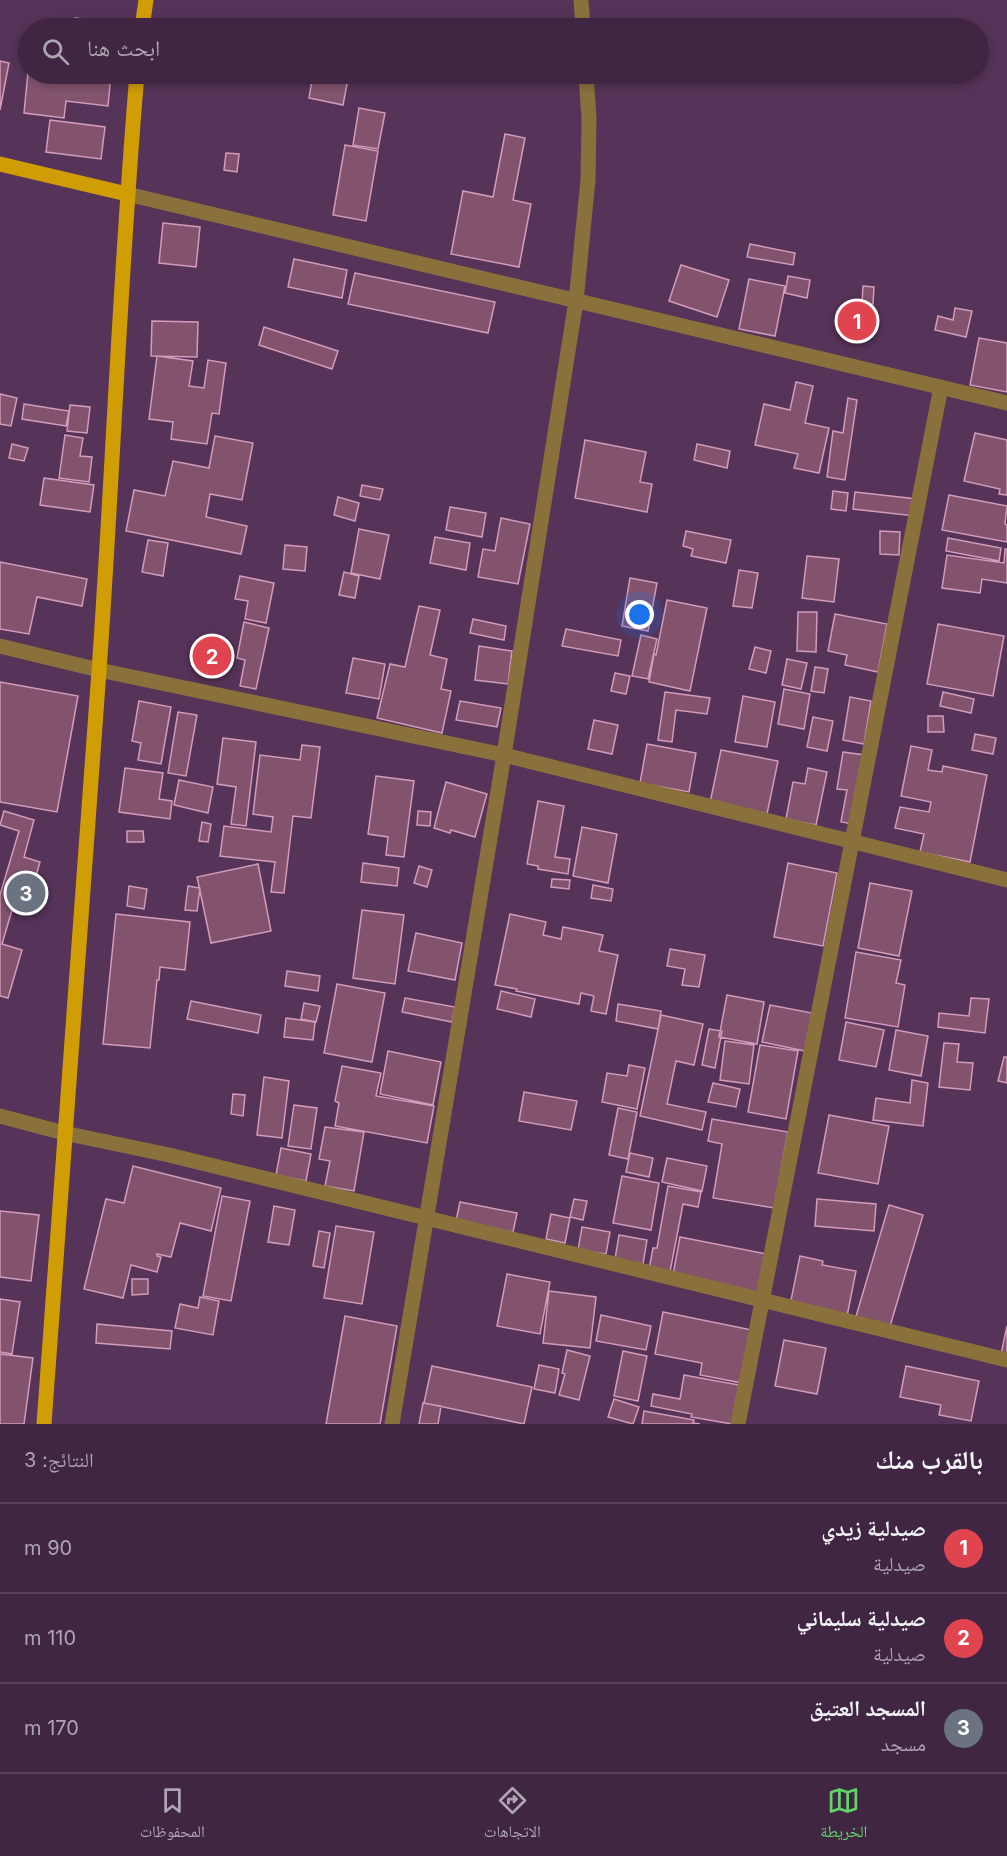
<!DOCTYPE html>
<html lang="ar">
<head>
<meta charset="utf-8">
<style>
  :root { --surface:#402642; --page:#472e49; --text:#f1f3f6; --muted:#aea5b2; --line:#59435b; --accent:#61d46a }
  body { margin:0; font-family:Inter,"Noto Naskh Arabic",sans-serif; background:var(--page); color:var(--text); direction:rtl }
  .you { position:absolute; left:640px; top:615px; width:21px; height:21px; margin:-15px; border:4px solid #fff; border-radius:50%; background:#1a73e8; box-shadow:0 0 0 9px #1a73e833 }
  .badge { display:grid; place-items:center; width:39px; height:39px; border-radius:50%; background:var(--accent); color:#fff; font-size:20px; font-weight:700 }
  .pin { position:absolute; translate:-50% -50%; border:3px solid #fff; box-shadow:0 2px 6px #0006 }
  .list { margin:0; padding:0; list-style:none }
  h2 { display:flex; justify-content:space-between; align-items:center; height:78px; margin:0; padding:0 24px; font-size:26px }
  h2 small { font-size:20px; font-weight:400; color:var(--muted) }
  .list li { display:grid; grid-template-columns:39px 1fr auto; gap:18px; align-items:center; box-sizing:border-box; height:90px; padding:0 24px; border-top:2px solid var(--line) }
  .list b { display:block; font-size:22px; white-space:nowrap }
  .list p { margin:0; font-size:20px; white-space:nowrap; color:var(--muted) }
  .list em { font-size:20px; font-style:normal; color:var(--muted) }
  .icon { flex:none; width:33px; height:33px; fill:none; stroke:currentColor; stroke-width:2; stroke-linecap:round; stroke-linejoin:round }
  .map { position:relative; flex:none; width:1007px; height:1424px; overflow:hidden; direction:ltr }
  .search { position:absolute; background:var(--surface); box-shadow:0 3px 9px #0003; left:18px; right:18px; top:18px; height:66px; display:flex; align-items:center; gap:15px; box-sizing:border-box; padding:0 21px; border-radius:33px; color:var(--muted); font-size:22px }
  .sheet { height:348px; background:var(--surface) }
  nav { display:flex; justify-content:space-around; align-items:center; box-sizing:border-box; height:84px; border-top:2px solid var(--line); background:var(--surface); font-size:16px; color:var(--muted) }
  nav a { display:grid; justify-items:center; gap:3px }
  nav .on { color:var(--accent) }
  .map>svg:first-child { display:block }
  .building { fill:#83536e; stroke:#d29cba; stroke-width:1.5 }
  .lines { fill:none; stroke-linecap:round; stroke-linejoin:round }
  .minor { stroke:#8a713c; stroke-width:15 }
  .major { stroke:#d19d05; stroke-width:15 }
</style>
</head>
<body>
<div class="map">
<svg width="1007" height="1424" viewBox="0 0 1007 1424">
  <rect width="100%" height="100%" fill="#563358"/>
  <path class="building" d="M 75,18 L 117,23 L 117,28 L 74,28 Z
    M 0,61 L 9,63 L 0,110 Z
    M 28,72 L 28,74 L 111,74 L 108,106 L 66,101 L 64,118 L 24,113 Z
    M 313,74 L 349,74 L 343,105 L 309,98 Z
    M 359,108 L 385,113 L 378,149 L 353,145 Z
    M 50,120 L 105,127 L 101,159 L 46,152 Z
    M 505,134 L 525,138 L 513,200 L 531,204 L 519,267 L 451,254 L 463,191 L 493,197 Z
    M 345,145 L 378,151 L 366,221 L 333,215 Z
    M 226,153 L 239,154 L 237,172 L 224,170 Z
    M 163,223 L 200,227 L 196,267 L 159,263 Z
    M 750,244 L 795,253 L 793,265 L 747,257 Z
    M 294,259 L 347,270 L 342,298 L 288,287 Z
    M 681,265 L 729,280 L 717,317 L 669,301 Z
    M 355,273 L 495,302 L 488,333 L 348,304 Z
    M 788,276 L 810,280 L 807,298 L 785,293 Z
    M 749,279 L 785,286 L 775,336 L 739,329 Z
    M 863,286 L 874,287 L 873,304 L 862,303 Z
    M 955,308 L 972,311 L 966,337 L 935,330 L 938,316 L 953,320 Z
    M 152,321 L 198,322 L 197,357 L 151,356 Z
    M 264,327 L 338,351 L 332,369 L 259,345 Z
    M 979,338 L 1007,343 L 1007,392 L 970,385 Z
    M 157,356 L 193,361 L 189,386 L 204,388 L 208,360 L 226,363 L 219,414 L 212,413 L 207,444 L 171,439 L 173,422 L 149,419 Z
    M 796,382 L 813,386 L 805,423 L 829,428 L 819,473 L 794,468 L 798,454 L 755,445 L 764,404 L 790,410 Z
    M 0,394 L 17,398 L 11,426 L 0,424 Z
    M 848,398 L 857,400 L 845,480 L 827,477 L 833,431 L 843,433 Z
    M 24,404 L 69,411 L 66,426 L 22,419 Z
    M 70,405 L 90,407 L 87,433 L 67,431 Z
    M 975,433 L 1007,440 L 1007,495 L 999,494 L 1000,489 L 964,481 Z
    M 65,435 L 83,438 L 80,456 L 92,457 L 89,482 L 59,478 Z
    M 215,436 L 253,443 L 242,500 L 210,494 L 206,517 L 247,526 L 241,554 L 126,531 L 134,490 L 165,496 L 173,461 L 209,468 Z
    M 585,440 L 646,452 L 640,482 L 652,484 L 647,512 L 575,498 Z
    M 12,444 L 28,448 L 24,461 L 9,458 Z
    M 697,444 L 730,451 L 727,468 L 694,460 Z
    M 44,478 L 94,485 L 90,512 L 40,505 Z
    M 362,485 L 383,489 L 380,500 L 360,496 Z
    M 833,491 L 848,493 L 846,511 L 831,509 Z
    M 855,492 L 917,499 L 915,516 L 853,509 Z
    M 949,495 L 1007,506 L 1005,524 L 1007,525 L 1007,542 L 942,530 Z
    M 338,497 L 359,503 L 355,521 L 334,515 Z
    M 450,507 L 486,513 L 482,537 L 446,530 Z
    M 501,518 L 530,524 L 518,584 L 478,577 L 483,549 L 495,551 Z
    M 359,529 L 389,535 L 380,579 L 351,573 Z
    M 686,531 L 731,540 L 726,563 L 691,556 L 693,549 L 683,546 Z
    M 880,531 L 900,532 L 899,555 L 880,554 Z
    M 435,537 L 470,543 L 466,570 L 430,563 Z
    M 948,538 L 1001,548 L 999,561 L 946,551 Z
    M 148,540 L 168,543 L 163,576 L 142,572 Z
    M 285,545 L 307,547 L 305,571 L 283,569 Z
    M 1005,549 L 1007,549 L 1007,583 L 982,579 L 980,593 L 942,588 L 947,555 L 1004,563 Z
    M 807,556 L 839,559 L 834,602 L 802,598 Z
    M 0,562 L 87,579 L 82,606 L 37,597 L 29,634 L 0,629 Z
    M 739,570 L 758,573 L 752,608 L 733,606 Z
    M 344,572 L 359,576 L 355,598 L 339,595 Z
    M 240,576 L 274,583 L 266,623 L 245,619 L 248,601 L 235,599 Z
    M 630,578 L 657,583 L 648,631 L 622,626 Z
    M 667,600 L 707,608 L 690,691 L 649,682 L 654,654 L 656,655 Z
    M 419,606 L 440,610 L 430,655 L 447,659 L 441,689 L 451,691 L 442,733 L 377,718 L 390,664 L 405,667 Z
    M 798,612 L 817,612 L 816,652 L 797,651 Z
    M 835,614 L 887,624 L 878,672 L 845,665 L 847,655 L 828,651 Z
    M 473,619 L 506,626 L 504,640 L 470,633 Z
    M 244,622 L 269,628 L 256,689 L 240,686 L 245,660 L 237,658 Z
    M 938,624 L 1004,636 L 993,696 L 927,684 Z
    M 566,629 L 621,640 L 618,656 L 562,646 Z
    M 641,635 L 657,639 L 648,679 L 632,676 Z
    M 479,646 L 512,651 L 508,684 L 475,680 Z
    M 755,647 L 771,651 L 766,673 L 749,669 Z
    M 353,658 L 385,664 L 379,699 L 346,693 Z
    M 787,659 L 807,663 L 801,689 L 782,685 Z
    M 815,667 L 828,669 L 824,693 L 811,691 Z
    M 615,673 L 630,676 L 626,694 L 611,691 Z
    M 0,682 L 78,696 L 57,812 L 0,802 Z
    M 784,689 L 810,694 L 804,729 L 778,724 Z
    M 665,692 L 710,698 L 707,714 L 676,710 L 672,742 L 658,740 Z
    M 943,692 L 974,699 L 971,713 L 940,706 Z
    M 743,696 L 775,702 L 767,747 L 735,742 Z
    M 850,697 L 871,701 L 864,744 L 843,740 Z
    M 139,701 L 171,707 L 161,764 L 138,760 L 141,743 L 132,741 Z
    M 460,701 L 501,708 L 497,727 L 456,720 Z
    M 178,712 L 197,715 L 186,776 L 168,773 Z
    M 928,716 L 943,716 L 944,732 L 928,732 Z
    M 813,717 L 833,721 L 827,751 L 807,747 Z
    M 594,720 L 618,725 L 612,754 L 588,749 Z
    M 975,734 L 996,738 L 993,754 L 972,750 Z
    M 223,738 L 256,742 L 246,826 L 231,824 L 236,787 L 217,784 Z
    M 647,744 L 696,753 L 689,792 L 640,783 Z
    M 302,745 L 320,747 L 311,818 L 293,816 L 284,893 L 271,892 L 275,862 L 220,856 L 224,826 L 271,832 L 273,817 L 253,814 L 260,755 L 300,760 Z
    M 911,746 L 932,750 L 928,770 L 942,772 L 943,766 L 987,775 L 970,862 L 920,852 L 924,834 L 895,828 L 900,807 L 929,812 L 931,802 L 901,796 Z
    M 721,750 L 778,761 L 767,814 L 710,803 Z
    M 843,752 L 865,755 L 853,824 L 841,822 L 847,790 L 837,789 Z
    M 125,768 L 163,773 L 159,799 L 172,801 L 170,819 L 119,812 Z
    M 808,768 L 827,772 L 816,825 L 786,819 L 793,782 L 805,784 Z
    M 376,776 L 414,781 L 404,857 L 386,855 L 388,837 L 368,834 Z
    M 179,780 L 213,787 L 208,813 L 174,805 Z
    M 446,782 L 487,794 L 475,837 L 451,830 L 450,833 L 434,828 Z
    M 538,801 L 564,806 L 555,857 L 570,859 L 568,874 L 538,869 L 538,866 L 527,864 Z
    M 4,811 L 34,820 L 24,857 L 40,862 L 25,914 L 12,910 L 2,944 L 22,950 L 8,998 L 0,996 L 0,895 L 19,831 L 0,825 Z
    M 418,811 L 431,812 L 430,826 L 417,825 Z
    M 202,822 L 211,824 L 208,842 L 199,841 Z
    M 582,827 L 617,834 L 608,883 L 573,876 Z
    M 127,831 L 143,831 L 144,842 L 127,842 Z
    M 363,863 L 399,868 L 397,886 L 361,882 Z
    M 788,863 L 837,873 L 823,946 L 774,937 Z
    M 258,864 L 271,931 L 211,943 L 197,877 Z
    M 419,866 L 432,870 L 427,887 L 414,883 Z
    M 552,879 L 570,880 L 569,889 L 551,887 Z
    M 870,883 L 912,891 L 899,956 L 858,948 Z
    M 593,885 L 613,889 L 611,901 L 591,898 Z
    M 129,886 L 147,889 L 144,909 L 127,906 Z
    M 188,886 L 200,888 L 197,911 L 185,910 Z
    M 362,910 L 404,915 L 395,984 L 353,978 Z
    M 116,914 L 190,922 L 185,970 L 160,967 L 159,980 L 157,980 L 150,1048 L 103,1044 Z
    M 510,914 L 546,922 L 543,935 L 561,939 L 563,927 L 603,935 L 599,951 L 618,955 L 606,1014 L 591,1011 L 594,996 L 581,993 L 579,1004 L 516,991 L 517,989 L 495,985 Z
    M 416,933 L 462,943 L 455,980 L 408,971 Z
    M 670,949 L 705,955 L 699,987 L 682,985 L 685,969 L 667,966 Z
    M 856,952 L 901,960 L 896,983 L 905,985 L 898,1027 L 845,1018 Z
    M 287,971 L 320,976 L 318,991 L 285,986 Z
    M 337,984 L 385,993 L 372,1062 L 324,1053 Z
    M 501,991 L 535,999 L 531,1017 L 497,1009 Z
    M 727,995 L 764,1002 L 757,1044 L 719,1037 Z
    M 405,998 L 455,1007 L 452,1022 L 402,1012 Z
    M 971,998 L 989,999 L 985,1033 L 938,1027 L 939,1013 L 969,1016 Z
    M 191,1001 L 261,1015 L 258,1033 L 187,1019 Z
    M 304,1003 L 320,1006 L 316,1022 L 301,1019 Z
    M 618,1004 L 661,1011 L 658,1029 L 616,1021 Z
    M 770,1005 L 812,1013 L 805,1051 L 762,1042 Z
    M 661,1015 L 703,1024 L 694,1065 L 676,1061 L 667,1104 L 706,1112 L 702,1130 L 640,1116 Z
    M 286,1018 L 315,1022 L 313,1040 L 284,1037 Z
    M 846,1022 L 884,1030 L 876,1067 L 839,1060 Z
    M 709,1029 L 722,1031 L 715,1068 L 702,1065 Z
    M 896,1030 L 928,1036 L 921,1076 L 889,1070 Z
    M 725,1041 L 754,1045 L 749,1084 L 720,1080 Z
    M 944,1043 L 959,1044 L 957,1062 L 973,1063 L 970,1090 L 939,1087 Z
    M 760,1045 L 798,1051 L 786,1119 L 748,1112 Z
    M 388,1051 L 441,1062 L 433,1105 L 380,1094 Z
    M 1004,1057 L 1007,1057 L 1007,1083 L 998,1081 Z
    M 629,1065 L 645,1068 L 637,1109 L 602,1102 L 607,1073 L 627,1076 Z
    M 342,1066 L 381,1073 L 376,1096 L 434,1106 L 427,1143 L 335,1126 L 339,1103 L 335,1101 Z
    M 264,1077 L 289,1081 L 282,1138 L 257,1135 Z
    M 912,1080 L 928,1083 L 923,1126 L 873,1120 L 876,1098 L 910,1103 Z
    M 713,1083 L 740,1089 L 736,1107 L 708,1102 Z
    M 524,1092 L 577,1101 L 571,1130 L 519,1121 Z
    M 233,1094 L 245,1095 L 243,1116 L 231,1114 Z
    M 294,1105 L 317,1108 L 311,1149 L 288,1146 Z
    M 618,1108 L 637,1112 L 628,1159 L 609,1155 Z
    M 829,1115 L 889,1126 L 878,1184 L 818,1173 Z
    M 712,1119 L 788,1132 L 774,1208 L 713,1198 L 722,1144 L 708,1141 Z
    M 325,1127 L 364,1132 L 354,1191 L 325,1186 L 330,1161 L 319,1159 Z
    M 281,1148 L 311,1154 L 306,1181 L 276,1175 Z
    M 630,1153 L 653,1158 L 649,1177 L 626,1172 Z
    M 667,1158 L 707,1166 L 702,1191 L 662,1182 Z
    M 133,1166 L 221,1188 L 211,1231 L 180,1223 L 171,1257 L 157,1254 L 157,1256 L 161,1257 L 157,1272 L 131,1265 L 123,1298 L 84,1289 L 106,1199 L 124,1203 Z
    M 622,1176 L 659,1183 L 651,1230 L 613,1223 Z
    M 668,1186 L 701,1192 L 698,1207 L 683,1204 L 670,1272 L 649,1269 L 653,1248 L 657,1248 Z
    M 222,1196 L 250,1201 L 231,1301 L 203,1296 Z
    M 574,1199 L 587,1201 L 583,1220 L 570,1217 Z
    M 817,1199 L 876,1204 L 874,1231 L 815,1226 Z
    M 460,1202 L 517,1213 L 513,1232 L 456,1221 Z
    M 889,1205 L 923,1215 L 888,1333 L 854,1323 Z
    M 274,1206 L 295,1210 L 289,1245 L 268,1242 Z
    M 0,1211 L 39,1215 L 31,1281 L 0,1277 Z
    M 551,1214 L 570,1218 L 565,1243 L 546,1239 Z
    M 336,1226 L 374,1232 L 362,1304 L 324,1298 Z
    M 582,1227 L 610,1232 L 606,1254 L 578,1250 Z
    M 319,1231 L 330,1233 L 324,1268 L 313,1266 Z
    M 619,1235 L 647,1240 L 643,1264 L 615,1259 Z
    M 680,1237 L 766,1254 L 757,1297 L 672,1280 Z
    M 800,1256 L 823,1261 L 822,1265 L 856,1271 L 846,1321 L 789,1310 Z
    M 507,1274 L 550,1282 L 540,1334 L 497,1326 Z
    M 132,1279 L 148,1279 L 148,1294 L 132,1295 Z
    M 549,1291 L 596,1297 L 590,1348 L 543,1343 Z
    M 200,1297 L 219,1301 L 213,1335 L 175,1328 L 180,1304 L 198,1308 Z
    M 0,1299 L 20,1302 L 12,1354 L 0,1352 Z
    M 663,1312 L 752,1330 L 742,1383 L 700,1375 L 702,1363 L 655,1354 Z
    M 601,1315 L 651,1326 L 646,1350 L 596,1341 Z
    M 345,1316 L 397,1326 L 380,1424 L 326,1424 Z
    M 97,1324 L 172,1331 L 170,1349 L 96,1343 Z
    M 1007,1326 L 1007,1361 L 1000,1359 Z
    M 784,1340 L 826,1348 L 817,1394 L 775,1386 Z
    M 567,1350 L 590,1356 L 579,1400 L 559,1395 L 565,1374 L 562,1373 Z
    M 623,1351 L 647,1356 L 638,1401 L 614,1396 Z
    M 0,1354 L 33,1358 L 24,1424 L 0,1424 Z
    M 539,1365 L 559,1369 L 555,1393 L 534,1389 Z
    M 432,1366 L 532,1387 L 524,1424 L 424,1403 Z
    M 906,1366 L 979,1381 L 971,1421 L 939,1415 L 941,1405 L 900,1397 Z
    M 684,1375 L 739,1385 L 732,1424 L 691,1417 L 692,1414 L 651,1406 L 653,1394 L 680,1399 Z
    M 614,1399 L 639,1407 L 633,1424 L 608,1417 Z
    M 423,1403 L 441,1406 L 438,1424 L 419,1424 Z
    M 644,1411 L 694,1420 L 693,1423 L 700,1424 L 642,1424 Z"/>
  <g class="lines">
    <path class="minor" d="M 581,0 L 583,28
      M 586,74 L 589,119 L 588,180 L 576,301 L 504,755 L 1007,880
      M 127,194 L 1007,403
      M 0,646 L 99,670 L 504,755 L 392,1424
      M 0,1116 L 64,1133 L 169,1155 L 1007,1360
      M 738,1424 L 941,387"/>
    <path class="major" d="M 142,28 L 146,0
      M 0,164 L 127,194
      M 44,1424 C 61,1173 82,922 99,671 C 113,472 120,272 137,74"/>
  </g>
</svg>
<div class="you"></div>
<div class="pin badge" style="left:857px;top:321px;background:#e0444e">1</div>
<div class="pin badge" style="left:212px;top:656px;background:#e0444e">2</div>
<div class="pin badge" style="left:26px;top:893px;background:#6b7280">3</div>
<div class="search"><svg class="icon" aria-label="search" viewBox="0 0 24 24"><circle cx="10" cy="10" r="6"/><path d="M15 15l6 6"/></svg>ابحث هنا</div>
</div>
<section class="sheet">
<h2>بالقرب منك<small>النتائج: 3</small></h2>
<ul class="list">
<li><span class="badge" style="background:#e0444e">1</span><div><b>صيدلية زيدي</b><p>صيدلية</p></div><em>90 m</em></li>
<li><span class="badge" style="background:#e0444e">2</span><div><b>صيدلية سليماني</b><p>صيدلية</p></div><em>110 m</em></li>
<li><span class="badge" style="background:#6b7280">3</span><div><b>المسجد العتيق</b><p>مسجد</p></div><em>170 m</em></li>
</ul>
</section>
<nav>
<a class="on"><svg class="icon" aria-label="map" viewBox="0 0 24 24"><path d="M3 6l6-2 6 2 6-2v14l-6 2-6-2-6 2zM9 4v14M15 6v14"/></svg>الخريطة</a>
<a><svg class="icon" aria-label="directions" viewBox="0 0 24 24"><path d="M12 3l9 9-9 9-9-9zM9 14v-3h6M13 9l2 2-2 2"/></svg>الاتجاهات</a>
<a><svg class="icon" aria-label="saved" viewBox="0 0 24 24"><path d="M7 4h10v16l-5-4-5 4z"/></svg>المحفوظات</a>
</nav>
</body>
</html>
